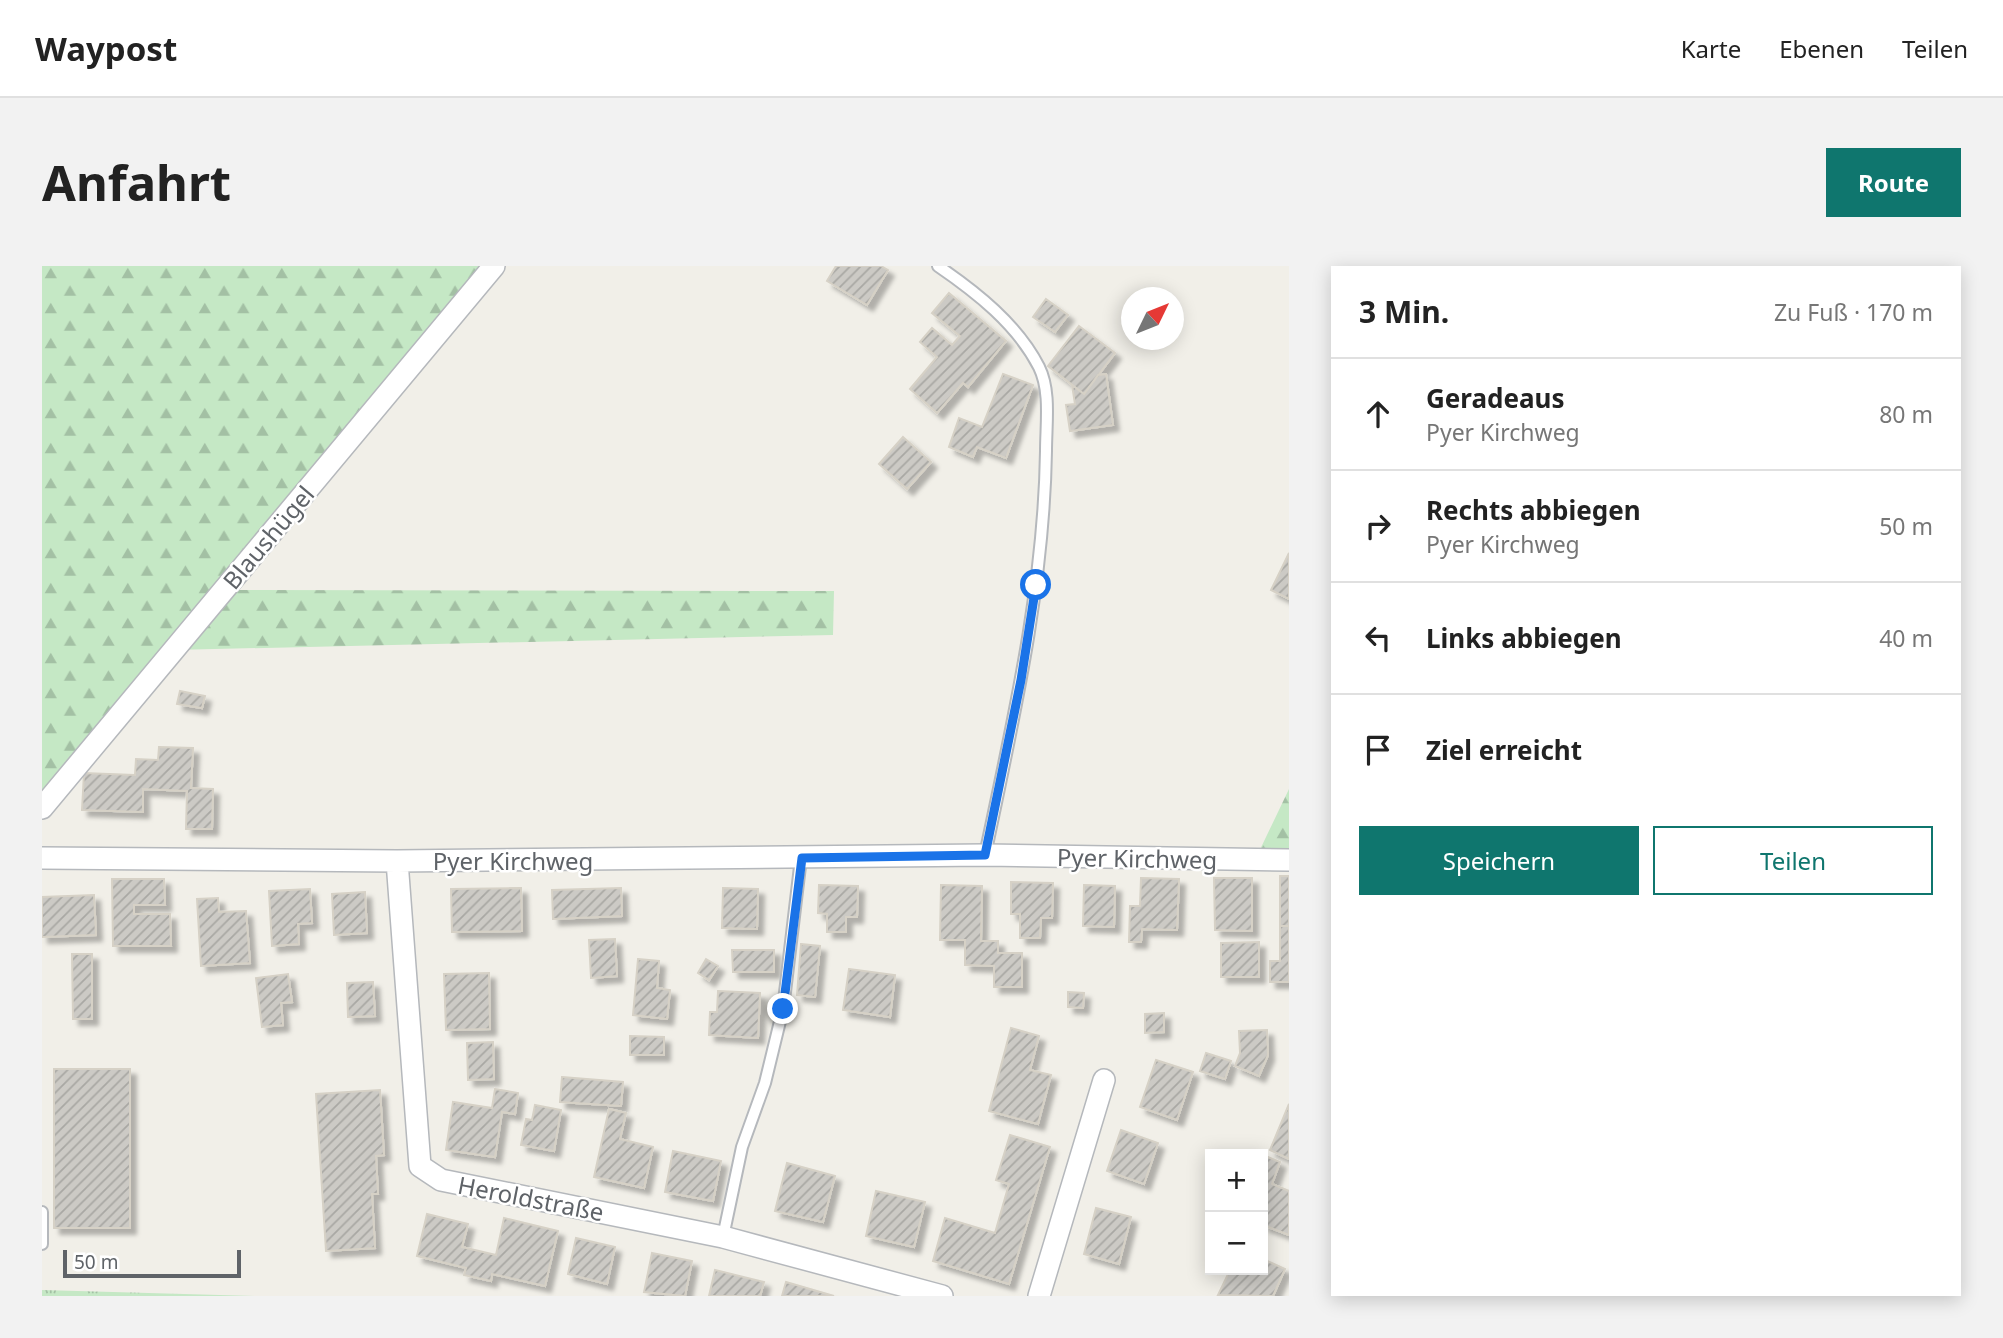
<!DOCTYPE html>
<html lang="de">
<head>
<meta charset="utf-8">
<style>
  :root { --surface:#fff; --page:#f2f2f2; --text:#222; --muted:#767676; --line:#e0e0e0; --accent:#0f766e }
  body { margin:0; font-family:"Noto Sans",sans-serif; background:var(--page); color:var(--text) }
  .controls { position:absolute; right:21px; bottom:21px; display:grid; overflow:hidden; border-radius:0px; box-shadow:0 4px 18px #0003 }
  .controls button { width:63px; height:63px; display:grid; place-items:center; padding:0; border:0; border-bottom:2px solid var(--line); background:var(--surface); color:var(--text); font:35px sans-serif }
  .compass { position:absolute; left:1079px; top:21px; width:63px; height:63px; border-radius:50%; background:var(--surface); box-shadow:0 4px 18px #0003; rotate:47deg }
  .scale { position:absolute; left:21px; bottom:18px; width:178px; box-sizing:border-box; padding-left:7px; border:4px solid #5f6368; border-top:0; font-size:19px; line-height:24px; white-space:nowrap; color:#5f6368; -webkit-text-stroke:5px #fff; paint-order:stroke }
  .stop { position:absolute; width:21px; height:21px; margin:-16px; border:5px solid #1a73e8; border-radius:50%; background:#fff }
  .stop.end { background:#1a73e8; border-color:#fff; box-shadow:0 2px 7px #0008 }
  .list { margin:0; padding:0; list-style:none }
  h2 { display:flex; justify-content:space-between; align-items:center; height:91px; margin:0; padding:0 28px; font-size:30px }
  h2 small { font-size:23px; font-weight:400; color:var(--muted) }
  .list li { display:grid; grid-template-columns:46px 1fr auto; gap:21px; align-items:center; box-sizing:border-box; height:112px; padding:0 28px; border-top:2px solid var(--line) }
  .list b { display:block; font-size:26px; white-space:nowrap }
  .list p { margin:0; font-size:23px; white-space:nowrap; color:var(--muted) }
  .list em { font-size:23px; font-style:normal; color:var(--muted) }
  .actions { display:flex; gap:14px; padding:21px 28px }
  .actions a { flex:1; padding:16px 0; border:2px solid var(--accent); border-radius:0px; text-align:center; font-size:24px; color:var(--accent) }
  .actions .main { background:var(--accent); color:#fff }
  .icon { flex:none; width:38px; height:38px; fill:none; stroke:currentColor; stroke-width:2; stroke-linecap:round; stroke-linejoin:round }
  .map { position:relative; flex:none; width:1247px; height:1030px; overflow:hidden; border-radius:0px }
  header { display:flex; align-items:center; gap:42px; box-sizing:border-box; height:98px; padding:0 35px; background:var(--surface); border-bottom:2px solid var(--line) }
  header strong { font-size:33px }
  nav { display:flex; gap:38px; margin-inline-start:auto; font-size:24px }
  .intro { display:flex; align-items:center; justify-content:space-between; box-sizing:border-box; height:168px; padding:0 42px }
  h1 { margin:0; font-size:49px }
  .button { padding:18px 32px; border-radius:0px; background:var(--accent); color:#fff; font-size:24px; font-weight:700 }
  main { display:flex; gap:42px; padding:0 42px }
  aside { flex:1; background:var(--surface); border-radius:0px; box-shadow:0 4px 18px #0003 }
  .map>svg:first-child { display:block }
  .grass { fill:url(#grass-tufts) }
  .forest { fill:url(#forest-firs) }
  .building { fill:url(#building-hatch); stroke:#d6d1c6; stroke-width:2; filter:url(#shadow) }
  .lines { fill:none; stroke-linecap:round; stroke-linejoin:round }
  .service-casing { stroke:#b5b8bc; stroke-width:14 }
  .minor-casing { stroke:#b5b8bc; stroke-width:24 }
  .service { stroke:#fff; stroke-width:10 }
  .minor { stroke:#fff; stroke-width:21 }
  .route { stroke:#1a73e8; stroke-width:9 }
  .labels { text-anchor:middle; dominant-baseline:central; stroke-width:5; stroke-linejoin:round; paint-order:stroke }
  .street-label { font-size:24px; fill:#5f6368; stroke:#fff }
</style>
</head>
<body>
<header>
<strong>Waypost</strong>
<nav><a>Karte</a><a>Ebenen</a><a>Teilen</a></nav>
</header>
<div class="intro"><h1>Anfahrt</h1><a class="button">Route</a></div>
<main>
<div class="map">
<svg width="1247" height="1030" viewBox="0 0 1247 1030">
  <defs>
    <pattern id="grass-tufts" width="24" height="20" patternUnits="userSpaceOnUse" patternTransform="scale(1.75)"><rect width="24" height="20" fill="#c5e8c5"/><path d="M3 7l-1-3M5 7V3M7 7l1-3M15 17l-1-3M17 17v-4M19 17l1-3" fill="none" stroke="#a3c0a4"/></pattern>
    <pattern id="forest-firs" width="22" height="20" patternUnits="userSpaceOnUse" patternTransform="scale(1.75)"><rect width="22" height="20" fill="#c5e8c5"/><path d="M5 1l3.5 6h-7zM16 11l3.5 6h-7z" fill="#a3c0a4"/></pattern>
    <pattern id="building-hatch" width="6" height="6" patternUnits="userSpaceOnUse" patternTransform="scale(1.75)"><rect width="6" height="6" fill="#cccac5"/><path d="M-1 1l2-2M0 6l6-6M5 7l2-2" fill="none" stroke="#a9a8a4"/></pattern>
    <filter id="shadow"><feDropShadow dx="6" dy="6" stdDeviation="2" flood-color="#0004"/></filter>
  </defs>
  <rect width="100%" height="100%" fill="#f1efe8"/>
  <path class="grass" d="M 0,1024 L 213,1030 L 0,1030 Z"/>
  <path class="forest" d="M 0,0 L 452,0 L 183,324 L 792,325 L 791,369 L 131,384 L 0,542 Z
    M 1247,523 L 1247,594 L 1213,594 Z"/>
  <path class="building" d="M 794,0 L 839,0 L 846,4 L 825,39 L 785,15 Z
    M 907,27 L 964,75 L 926,121 L 921,117 L 895,147 L 868,123 L 895,91 L 878,76 L 890,62 L 910,79 L 918,70 L 890,47 Z
    M 1004,33 L 1026,49 L 1013,66 L 991,51 Z
    M 1037,60 L 1073,87 L 1042,128 L 1006,100 Z
    M 961,108 L 991,119 L 964,192 L 935,181 L 931,191 L 907,181 L 917,152 L 940,161 Z
    M 1064,108 L 1071,159 L 1028,165 L 1024,139 L 1033,138 L 1030,119 L 1042,128 L 1056,109 Z
    M 861,171 L 889,196 L 865,223 L 837,198 Z
    M 1247,287 L 1247,333 L 1229,324 Z
    M 138,425 L 163,430 L 160,442 L 135,438 Z
    M 117,481 L 151,482 L 149,522 L 171,523 L 170,563 L 144,563 L 145,525 L 101,523 L 101,546 L 40,544 L 42,507 L 93,509 L 94,493 L 116,494 Z
    M 1238,610 L 1247,610 L 1247,660 L 1238,660 Z
    M 1099,612 L 1137,613 L 1135,664 L 1100,663 L 1099,676 L 1087,676 L 1088,640 L 1098,640 Z
    M 1172,612 L 1210,612 L 1210,665 L 1173,664 Z
    M 70,613 L 122,613 L 123,639 L 92,639 L 92,648 L 128,648 L 129,680 L 71,680 Z
    M 969,616 L 1011,617 L 1010,652 L 999,652 L 998,672 L 978,672 L 978,648 L 969,648 Z
    M 777,619 L 816,620 L 815,651 L 804,651 L 804,666 L 785,666 L 785,648 L 776,647 Z
    M 899,619 L 940,620 L 939,675 L 956,675 L 956,687 L 980,687 L 980,721 L 952,721 L 952,700 L 923,699 L 923,674 L 898,674 Z
    M 1042,619 L 1073,620 L 1072,661 L 1041,660 Z
    M 479,622 L 480,665 L 410,666 L 409,623 Z
    M 579,622 L 580,650 L 511,653 L 510,624 Z
    M 681,622 L 716,623 L 715,663 L 680,662 Z
    M 268,623 L 270,657 L 256,658 L 257,678 L 230,680 L 227,625 Z
    M 323,626 L 325,667 L 292,669 L 290,628 Z
    M 52,629 L 54,669 L 0,671 L 0,631 Z
    M 176,632 L 177,646 L 204,645 L 208,697 L 159,700 L 155,633 Z
    M 1238,660 L 1247,660 L 1247,716 L 1228,716 L 1228,695 L 1238,695 Z
    M 573,673 L 575,710 L 549,712 L 547,674 Z
    M 1217,676 L 1217,711 L 1179,711 L 1179,677 Z
    M 759,678 L 778,680 L 773,731 L 755,729 Z
    M 690,684 L 732,684 L 732,706 L 691,706 Z
    M 30,688 L 50,688 L 50,753 L 31,753 Z
    M 596,693 L 617,695 L 615,722 L 628,724 L 625,753 L 591,749 Z
    M 664,693 L 676,700 L 667,714 L 656,707 Z
    M 807,703 L 853,709 L 848,751 L 801,744 Z
    M 447,707 L 448,763 L 404,764 L 402,708 Z
    M 246,708 L 250,736 L 239,737 L 241,759 L 220,761 L 214,712 Z
    M 331,716 L 333,750 L 306,751 L 305,717 Z
    M 676,725 L 718,727 L 716,772 L 667,769 L 668,746 L 675,746 Z
    M 1026,726 L 1042,727 L 1041,742 L 1026,741 Z
    M 1122,747 L 1122,766 L 1103,767 L 1103,748 Z
    M 969,762 L 997,770 L 988,804 L 1009,809 L 996,858 L 947,845 Z
    M 1225,764 L 1226,789 L 1217,810 L 1193,800 L 1198,787 L 1197,765 Z
    M 588,770 L 622,771 L 622,789 L 588,789 Z
    M 451,776 L 452,813 L 426,814 L 425,777 Z
    M 1164,787 L 1189,795 L 1183,813 L 1158,805 Z
    M 1114,794 L 1151,806 L 1135,854 L 1098,841 Z
    M 12,803 L 88,803 L 88,962 L 12,962 Z
    M 520,811 L 581,816 L 579,840 L 518,836 Z
    M 453,823 L 476,827 L 473,848 L 460,846 L 453,891 L 404,884 L 411,836 L 450,842 Z
    M 338,824 L 342,889 L 334,890 L 336,928 L 330,928 L 333,982 L 284,985 L 274,828 Z
    M 1247,838 L 1247,893 L 1228,884 Z
    M 493,839 L 519,844 L 512,885 L 479,879 L 484,853 L 490,854 Z
    M 567,843 L 584,847 L 578,873 L 611,881 L 602,922 L 552,911 Z
    M 1079,864 L 1116,877 L 1102,918 L 1065,905 Z
    M 968,869 L 1008,881 L 967,1018 L 891,995 L 903,952 L 953,967 L 967,918 L 954,914 Z
    M 631,885 L 679,895 L 671,935 L 623,926 Z
    M 1221,889 L 1238,896 L 1230,918 L 1247,925 L 1247,969 L 1221,959 L 1221,926 L 1224,917 L 1221,916 Z
    M 745,897 L 793,910 L 781,956 L 733,945 Z
    M 834,925 L 883,936 L 872,981 L 824,970 Z
    M 1054,942 L 1089,951 L 1077,998 L 1042,988 Z
    M 385,948 L 426,958 L 420,981 L 454,989 L 462,952 L 516,965 L 503,1020 L 450,1008 L 449,1015 L 422,1009 L 424,1002 L 375,990 Z
    M 534,972 L 573,981 L 565,1018 L 526,1008 Z
    M 610,987 L 650,995 L 643,1030 L 602,1026 Z
    M 1221,993 L 1243,1003 L 1231,1030 L 1176,1029 L 1188,1004 L 1221,1004 Z
    M 673,1004 L 722,1016 L 718,1030 L 667,1030 Z
    M 744,1016 L 792,1030 L 740,1030 Z"/>
  <g class="lines">
    <g class="service-casing">
      <path id="service" d="M 896,0 C 934,26 975,58 997,101 C 1009,125 1004,158 1004,185 C 1002,322 971,455 943,589
        M 0,946 L 0,978
        M 681,971 L 700,881 L 723,817 L 741,743 L 759,592"/>
    </g>
    <g class="minor-casing">
      <path id="minor" d="M 0,542 L 452,0
        M 0,592 L 355,595 L 943,589 L 1247,594
        M 355,595 L 378,900 L 399,914 L 681,971 L 900,1030
        M 997,1030 L 1062,814"/>
    </g>
    <use href="#service" class="service"/>
    <use href="#minor" class="minor"/>
  </g>
  <g class="lines">
    <path class="route" d="M 741,743 L 760,592 L 943,589 L 979,414 L 994,319"/>
  </g>
  <g class="labels">
    <g class="street-label">
      <text transform="translate(226 271) rotate(-50)">Blaushügel</text>
      <text transform="translate(1095 592) rotate(1)">Pyer Kirchweg</text>
      <text x="471" y="594">Pyer Kirchweg</text>
      <text transform="translate(489 932) rotate(11)">Heroldstraße</text>
    </g>
  </g>
</svg>
<div class="controls">
<button>+</button>
<button>−</button>
</div>
<svg class="compass" viewBox="-18 -18 36 36"><path d="M0-13l5 13h-10z" fill="#e53935"/><path d="M0 13l5-13h-10z" fill="#767676"/></svg>
<div class="scale">50 m</div>
<div class="stop" style="left:994px;top:319px"></div>
<div class="stop end" style="left:741px;top:743px"></div>
</div>
<aside>
<h2>3 Min.<small>Zu Fuß · 170 m</small></h2>
<ul class="list">
<li><svg class="icon" aria-label="ahead" viewBox="0 0 24 24"><path d="M12 20V5M6 11l6-6 6 6"/></svg><div><b>Geradeaus</b><p>Pyer Kirchweg</p></div><em>80 m</em></li>
<li><svg class="icon" aria-label="right" viewBox="0 0 24 24"><path d="M7 20v-9h11M14 6l5 5-5 5"/></svg><div><b>Rechts abbiegen</b><p>Pyer Kirchweg</p></div><em>50 m</em></li>
<li><svg class="icon" aria-label="left" viewBox="0 0 24 24"><path d="M17 20v-9H6M10 6l-5 5 5 5"/></svg><div><b>Links abbiegen</b></div><em>40 m</em></li>
<li><svg class="icon" aria-label="arrive" viewBox="0 0 24 24"><path d="M6 21V4h12l-3 4 3 4H6"/></svg><div><b>Ziel erreicht</b></div></li>
</ul>
<div class="actions"><a class="main">Speichern</a><a>Teilen</a></div>
</aside>
</main>
</body>
</html>
